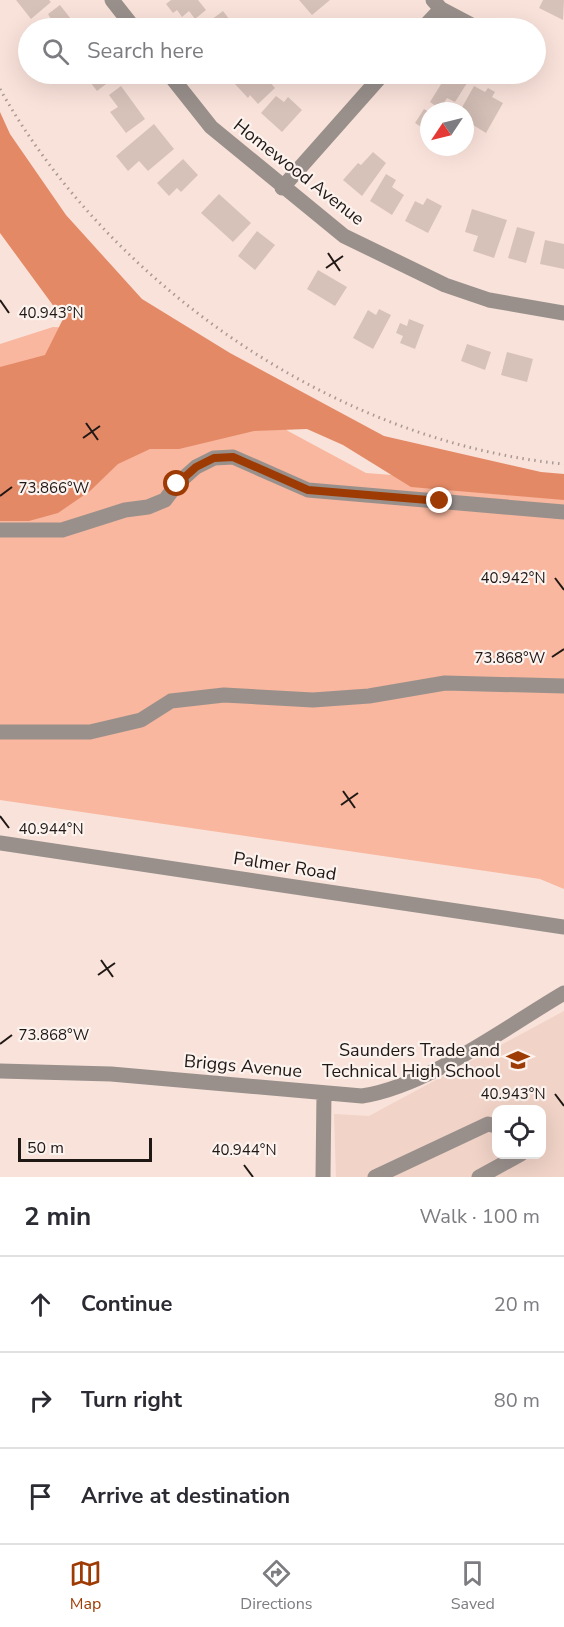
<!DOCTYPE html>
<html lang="en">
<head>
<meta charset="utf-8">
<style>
  :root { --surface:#fff; --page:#f7f7f7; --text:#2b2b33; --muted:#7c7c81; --line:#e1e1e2; --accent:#9e3b04 }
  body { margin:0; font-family:"Nunito Sans",sans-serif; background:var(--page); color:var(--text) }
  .controls { position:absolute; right:18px; bottom:18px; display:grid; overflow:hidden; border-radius:12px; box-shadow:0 6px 24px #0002 }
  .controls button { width:54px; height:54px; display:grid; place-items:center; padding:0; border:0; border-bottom:2px solid var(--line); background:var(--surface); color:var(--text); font:30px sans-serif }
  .compass { position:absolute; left:420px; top:102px; width:54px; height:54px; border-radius:50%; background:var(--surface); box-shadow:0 6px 24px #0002; rotate:235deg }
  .scale { position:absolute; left:18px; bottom:15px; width:134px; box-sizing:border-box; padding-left:6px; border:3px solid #201815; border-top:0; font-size:16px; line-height:21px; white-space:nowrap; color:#201815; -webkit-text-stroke:4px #fcf3ef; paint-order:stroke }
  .stop { position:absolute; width:18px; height:18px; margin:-14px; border:4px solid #9e3b04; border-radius:50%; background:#fff }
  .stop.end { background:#9e3b04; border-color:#fff; box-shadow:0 2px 6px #0008 }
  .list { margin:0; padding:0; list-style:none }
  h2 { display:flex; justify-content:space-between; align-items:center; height:78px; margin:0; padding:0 24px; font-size:26px }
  h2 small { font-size:20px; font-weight:400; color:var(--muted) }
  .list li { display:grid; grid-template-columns:39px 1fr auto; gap:18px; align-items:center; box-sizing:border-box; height:96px; padding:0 24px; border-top:2px solid var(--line) }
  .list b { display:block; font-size:22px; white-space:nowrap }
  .list em { font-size:20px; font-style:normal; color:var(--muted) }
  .icon { flex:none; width:33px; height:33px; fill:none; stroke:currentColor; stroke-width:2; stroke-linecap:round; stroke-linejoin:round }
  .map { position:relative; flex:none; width:564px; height:1177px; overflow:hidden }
  .search { position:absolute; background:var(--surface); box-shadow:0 6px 24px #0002; left:18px; right:18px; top:18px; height:66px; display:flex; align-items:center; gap:15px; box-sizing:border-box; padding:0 21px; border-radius:33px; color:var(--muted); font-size:22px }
  .sheet { height:366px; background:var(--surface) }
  nav { display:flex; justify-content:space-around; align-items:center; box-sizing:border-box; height:84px; border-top:2px solid var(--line); background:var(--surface); font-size:16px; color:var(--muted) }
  nav a { display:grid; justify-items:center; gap:3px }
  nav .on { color:var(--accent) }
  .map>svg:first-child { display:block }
  .built { fill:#f1d3c7; fill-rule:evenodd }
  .green { fill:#f8b79e }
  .forest { fill:#e48966 }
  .building { fill:#d7c2b9 }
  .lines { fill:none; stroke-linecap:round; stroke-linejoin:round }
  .path { stroke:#aa9993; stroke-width:3; stroke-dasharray:1.5 4.5; stroke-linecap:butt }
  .minor { stroke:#99908c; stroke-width:15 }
  .route { stroke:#9e3b04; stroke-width:8 }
  .ticks { fill:none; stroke:#201815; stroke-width:2 }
  .labels { text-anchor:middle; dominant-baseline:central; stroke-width:4.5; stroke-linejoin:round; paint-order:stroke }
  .street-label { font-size:18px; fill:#201815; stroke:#fcf3ef }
  .poi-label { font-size:18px; fill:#201815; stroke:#fcf3ef; text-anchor:end }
  .ticks-label { font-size:15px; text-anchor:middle; fill:#201815; stroke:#fcf3ef; stroke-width:4.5; stroke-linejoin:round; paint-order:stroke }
</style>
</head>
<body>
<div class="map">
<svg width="564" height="1177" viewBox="0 0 564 1177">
  <rect width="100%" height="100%" fill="#f9e2da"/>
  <path class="built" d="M 564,1011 L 564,1177 L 336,1177 L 334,1114 L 369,1116 ZM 496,1110 L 542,1110 L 542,1154 L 496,1154 Z"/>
  <path class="green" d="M 53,327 L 186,334 L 288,431 L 366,473 L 564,488 L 564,889 L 540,879 L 0,800 L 0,344 Z"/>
  <path class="forest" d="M 0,112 L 10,134 L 66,215 L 142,299 L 230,353 L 384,436 L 541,472 L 564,474 L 564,500 L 411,487 L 343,445 L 307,429 L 254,431 L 179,449 L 150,449 L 118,464 L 90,491 L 58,513 L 29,521 L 0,521 L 0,367 L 45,355 L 63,319 L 0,233 Z"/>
  <path class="building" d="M 16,0 L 49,0 L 51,2 L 31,19 Z
    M 171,0 L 198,0 L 206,10 L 195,19 L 189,11 L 182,17 L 177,10 L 173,13 L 166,4 Z
    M 299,0 L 330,0 L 312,15 Z
    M 543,0 L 564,0 L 563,20 L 539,8 Z
    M 60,5 L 78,28 L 50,28 L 46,23 L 51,19 L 48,14 Z
    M 223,11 L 236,28 L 200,28 Z
    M 74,74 L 112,74 L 115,77 L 97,91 L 87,78 L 80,82 Z
    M 245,74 L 275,74 L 268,80 L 275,88 L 258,104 L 250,95 L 248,98 L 234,83 Z
    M 439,74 L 451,74 L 467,83 L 455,102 L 447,98 L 440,109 L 430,102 L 443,81 L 437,77 Z
    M 121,86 L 145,119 L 126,133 L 110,112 L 118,107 L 109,95 Z
    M 474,86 L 485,92 L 488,88 L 495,92 L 492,97 L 503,103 L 486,133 L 465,120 L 465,111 L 460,111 Z
    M 276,96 L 284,102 L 288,97 L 302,110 L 282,132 L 261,113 Z
    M 424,109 L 429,112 L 429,132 L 415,123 Z
    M 154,124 L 174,149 L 148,171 L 139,161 L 128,171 L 116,156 Z
    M 373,152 L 386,163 L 362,196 L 343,180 L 358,163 L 361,165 Z
    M 183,159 L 198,175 L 181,192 L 177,188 L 169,196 L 157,183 Z
    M 386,174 L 396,180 L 392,187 L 404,195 L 392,215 L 370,201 Z
    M 219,194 L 251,223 L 233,242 L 201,213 Z
    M 427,198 L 442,206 L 428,233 L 405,221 L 415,201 L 423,205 Z
    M 472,209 L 507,220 L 494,258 L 473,251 L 478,236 L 465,232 Z
    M 517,227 L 535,232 L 526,263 L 508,258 Z
    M 257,231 L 275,245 L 255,270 L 238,256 Z
    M 545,240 L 564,244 L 564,269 L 540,264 Z
    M 318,270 L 347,287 L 335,306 L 307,289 Z
    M 379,309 L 391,315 L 373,349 L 353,338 L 368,310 L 376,315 Z
    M 409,319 L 424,325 L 415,349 L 400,343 L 403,336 L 396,333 L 400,323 L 407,326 Z
    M 467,344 L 491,352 L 485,370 L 461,361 Z
    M 507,352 L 533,359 L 527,382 L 501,375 Z"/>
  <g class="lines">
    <path class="path" d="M 0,89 C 111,287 337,442 564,464"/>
    <path class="minor" d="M 112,0 L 134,28
      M 433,0 L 441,9 L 477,28
      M 423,28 L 441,9
      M 169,74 L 211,127 L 344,236 L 445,285 L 489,300 L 564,313
      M 282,188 L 383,74
      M 0,530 L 62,530 L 125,510 L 148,507 L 165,500 L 177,484 L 196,467 L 214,458 L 233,457 L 308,490 L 564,512
      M 0,732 L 90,732 L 141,720 L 171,701 L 224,695 L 313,700 L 369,696 L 445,683 L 564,686
      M 0,843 L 564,927
      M 0,1071 L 111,1074 L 362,1096 C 428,1086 506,1027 564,993
      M 323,1177 L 324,1093
      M 375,1177 L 488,1124 L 496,1126
      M 479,1177 L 521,1154"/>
  </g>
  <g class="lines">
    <path class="route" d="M 177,484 L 196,467 L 214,458 L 233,457 L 308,490 L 440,501"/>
  </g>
  <path class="ticks" d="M 328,253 L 340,271M 326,268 L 343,256M 0,300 L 9,313M 86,423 L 98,440M 83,438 L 100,426M 0,496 L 12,487M 555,578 L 564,590M 552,657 L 564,649M 343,791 L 355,808M 341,805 L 358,793M 0,816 L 9,828M 101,960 L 113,977M 98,975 L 115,963M 0,1044 L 12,1035M 555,1094 L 564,1106M 244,1165 L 253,1177"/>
  <defs>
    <g id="school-bare" transform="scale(1.8)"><path d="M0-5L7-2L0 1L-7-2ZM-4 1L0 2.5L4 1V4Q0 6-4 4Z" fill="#9e3b04" stroke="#fcf3ef" stroke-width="2.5" paint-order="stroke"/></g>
  </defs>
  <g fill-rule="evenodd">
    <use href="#school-bare" x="518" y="1060"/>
  </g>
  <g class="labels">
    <g class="street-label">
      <text transform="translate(299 172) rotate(38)">Homewood Avenue</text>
      <text transform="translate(285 866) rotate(9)">Palmer Road</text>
      <text transform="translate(243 1066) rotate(5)">Briggs Avenue</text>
    </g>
    <g class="poi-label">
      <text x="500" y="1050">Saunders Trade and<tspan x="500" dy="21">Technical High School</tspan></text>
    </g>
  </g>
  <g class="ticks-label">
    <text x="51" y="318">40.943°N</text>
    <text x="54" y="493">73.866°W</text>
    <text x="513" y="583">40.942°N</text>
    <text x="510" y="663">73.868°W</text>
    <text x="51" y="834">40.944°N</text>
    <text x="54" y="1040">73.868°W</text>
    <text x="513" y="1099">40.943°N</text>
    <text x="244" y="1155">40.944°N</text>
  </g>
</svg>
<div class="controls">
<button><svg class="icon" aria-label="locate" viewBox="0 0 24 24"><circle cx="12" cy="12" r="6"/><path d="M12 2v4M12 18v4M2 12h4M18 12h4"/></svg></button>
</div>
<svg class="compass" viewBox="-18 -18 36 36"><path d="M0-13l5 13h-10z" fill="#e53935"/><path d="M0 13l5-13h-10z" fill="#7c7c81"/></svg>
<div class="scale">50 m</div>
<div class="stop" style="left:177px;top:484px"></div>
<div class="stop end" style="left:440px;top:501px"></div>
<div class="search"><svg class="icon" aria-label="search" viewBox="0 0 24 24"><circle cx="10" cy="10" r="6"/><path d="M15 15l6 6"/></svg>Search here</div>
</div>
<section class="sheet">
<h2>2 min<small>Walk · 100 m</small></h2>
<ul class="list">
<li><svg class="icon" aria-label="ahead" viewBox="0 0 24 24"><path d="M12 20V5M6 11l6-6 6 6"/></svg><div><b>Continue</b></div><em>20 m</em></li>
<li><svg class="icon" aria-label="right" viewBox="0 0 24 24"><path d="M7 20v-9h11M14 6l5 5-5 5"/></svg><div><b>Turn right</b></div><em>80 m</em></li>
<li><svg class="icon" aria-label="arrive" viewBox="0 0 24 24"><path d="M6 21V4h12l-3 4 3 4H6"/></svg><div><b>Arrive at destination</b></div></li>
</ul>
</section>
<nav>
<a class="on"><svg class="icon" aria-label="map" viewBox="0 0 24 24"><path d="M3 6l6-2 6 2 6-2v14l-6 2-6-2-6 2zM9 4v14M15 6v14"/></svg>Map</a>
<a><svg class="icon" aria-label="directions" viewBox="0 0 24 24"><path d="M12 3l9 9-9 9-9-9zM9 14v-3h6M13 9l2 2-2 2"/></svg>Directions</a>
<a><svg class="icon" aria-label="saved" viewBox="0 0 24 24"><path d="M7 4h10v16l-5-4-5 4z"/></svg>Saved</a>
</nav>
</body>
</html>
